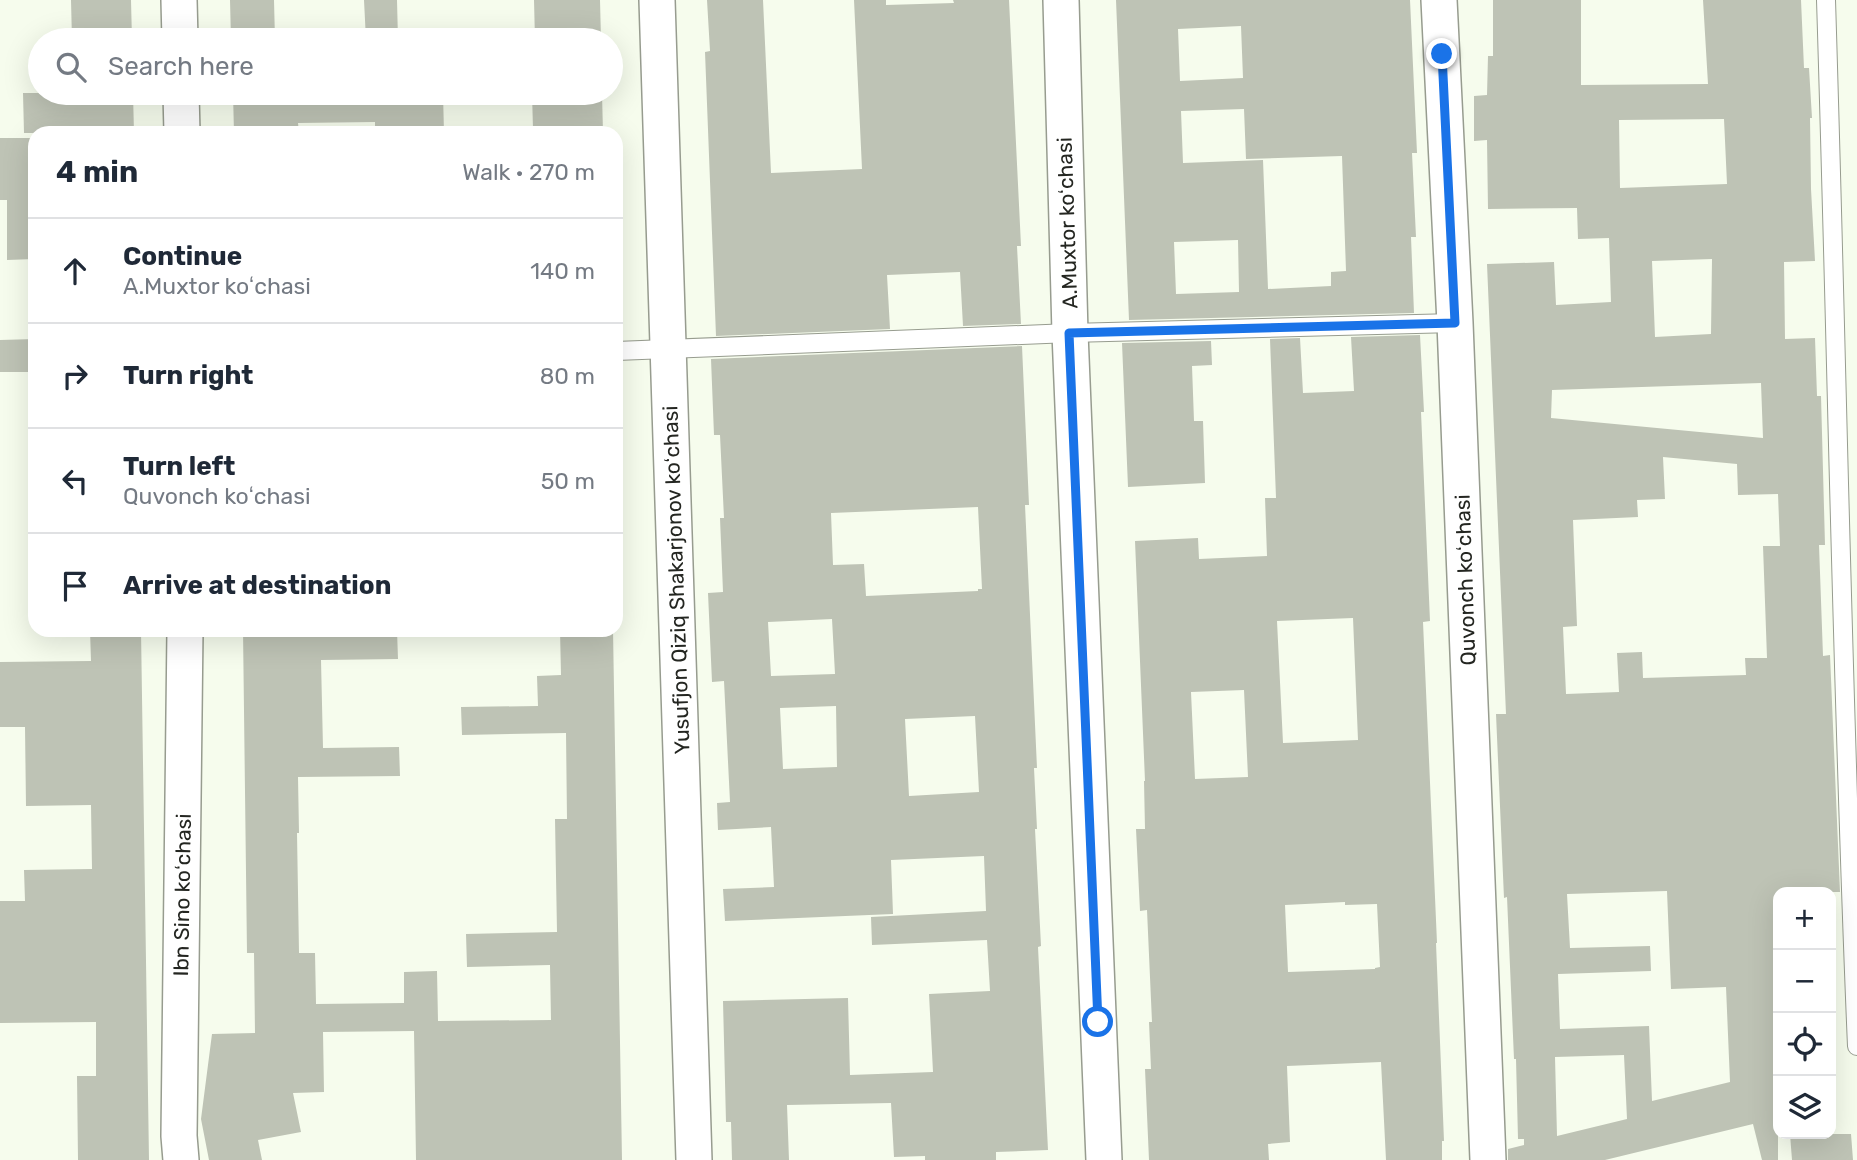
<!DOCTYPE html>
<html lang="en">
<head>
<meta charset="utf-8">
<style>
  :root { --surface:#fff; --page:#f6f6f7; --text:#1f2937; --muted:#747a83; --line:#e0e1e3 }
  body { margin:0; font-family:Rubik,sans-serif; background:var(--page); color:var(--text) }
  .controls { position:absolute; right:21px; bottom:21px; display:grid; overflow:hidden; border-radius:14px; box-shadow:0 7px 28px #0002 }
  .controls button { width:63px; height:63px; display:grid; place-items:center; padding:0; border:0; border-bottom:2px solid var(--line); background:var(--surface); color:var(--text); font:35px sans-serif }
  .stop { position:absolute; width:21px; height:21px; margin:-16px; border:5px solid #1a73e8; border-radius:50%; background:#fff }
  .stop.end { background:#1a73e8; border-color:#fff; box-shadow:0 2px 7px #0008 }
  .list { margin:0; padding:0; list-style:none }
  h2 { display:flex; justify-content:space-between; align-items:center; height:91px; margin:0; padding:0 28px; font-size:30px }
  h2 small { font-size:23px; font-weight:400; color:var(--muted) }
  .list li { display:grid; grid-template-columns:46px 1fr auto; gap:21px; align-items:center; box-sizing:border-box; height:105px; padding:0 28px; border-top:2px solid var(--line) }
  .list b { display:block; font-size:26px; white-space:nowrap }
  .list p { margin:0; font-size:23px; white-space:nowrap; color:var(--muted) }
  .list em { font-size:23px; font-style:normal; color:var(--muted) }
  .icon { flex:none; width:38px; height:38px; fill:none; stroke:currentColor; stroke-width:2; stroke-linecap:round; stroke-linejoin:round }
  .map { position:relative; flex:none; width:1857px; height:1160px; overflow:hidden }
  .search { position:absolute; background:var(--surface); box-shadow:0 7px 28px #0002; left:28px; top:28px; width:595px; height:77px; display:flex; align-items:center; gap:18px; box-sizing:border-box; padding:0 24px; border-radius:38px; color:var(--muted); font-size:26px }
  .panel { position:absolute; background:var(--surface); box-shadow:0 7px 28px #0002; left:28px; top:126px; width:595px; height:511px; border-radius:21px }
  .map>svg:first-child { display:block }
  .building { fill:#bec3b5; fill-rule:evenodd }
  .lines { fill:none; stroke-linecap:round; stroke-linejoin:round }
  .lane-casing { stroke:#979c8f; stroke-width:20 }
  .street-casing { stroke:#979c8f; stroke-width:38 }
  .lane { stroke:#fff; stroke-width:18 }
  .street { stroke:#fff; stroke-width:35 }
  .route { stroke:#1a73e8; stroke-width:9 }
  .labels { text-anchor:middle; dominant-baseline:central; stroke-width:6; stroke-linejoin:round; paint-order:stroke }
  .street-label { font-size:21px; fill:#242621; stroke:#fff }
</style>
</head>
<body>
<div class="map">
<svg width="1857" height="1160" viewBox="0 0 1857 1160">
  <rect width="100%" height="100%" fill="#f6fced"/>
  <path class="building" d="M 71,0 L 131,0 L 132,40 L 72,40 Z
    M 230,0 L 274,0 L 275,40 L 231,40 Z
    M 364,0 L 397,0 L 398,40 L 366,40 Z
    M 534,0 L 600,0 L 601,40 L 535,40 Z
    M 707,0 L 763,0 L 771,173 L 862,169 L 854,0 L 886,0 L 886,5 L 954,3 L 953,0 L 1009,0 L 1021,246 L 1017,246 L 1021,324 L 963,326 L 960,272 L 887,275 L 890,329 L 716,336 L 705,52 L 710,51 Z
    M 1116,0 L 1410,0 L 1417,153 L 1412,153 L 1416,237 L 1411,237 L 1414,313 L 1129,320 ZM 1241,26 L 1243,78 L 1180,81 L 1178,29 ZM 1244,109 L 1246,159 L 1342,156 L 1346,271 L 1331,272 L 1331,286 L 1268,289 L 1263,160 L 1183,163 L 1181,111 ZM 1238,240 L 1239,292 L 1176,294 L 1174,242 Z
    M 1493,0 L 1581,0 L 1581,85 L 1708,84 L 1703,0 L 1801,0 L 1804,68 L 1809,68 L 1812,118 L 1810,118 L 1811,189 L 1815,261 L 1784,262 L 1785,339 L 1815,338 L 1817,396 L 1821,396 L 1825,545 L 1819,545 L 1823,656 L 1830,655 L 1840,892 L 1778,892 L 1778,1160 L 1762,1160 L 1753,1124 L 1605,1160 L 1508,1160 L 1508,1149 L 1524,1145 L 1524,1139 L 1518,1139 L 1516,1059 L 1514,1059 L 1507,897 L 1504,898 L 1496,714 L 1506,714 L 1487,264 L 1554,262 L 1556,305 L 1611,302 L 1609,238 L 1578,239 L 1577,208 L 1488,209 L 1487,140 L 1474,141 L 1474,96 L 1487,95 L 1488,56 L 1493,56 ZM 1724,119 L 1727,184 L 1620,188 L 1619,120 ZM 1712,259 L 1711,334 L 1655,337 L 1652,261 ZM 1761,383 L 1763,438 L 1551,418 L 1552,390 ZM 1663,457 L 1737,464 L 1738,495 L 1778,494 L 1780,546 L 1763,546 L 1767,658 L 1745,658 L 1746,675 L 1643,678 L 1642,652 L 1617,653 L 1619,692 L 1566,694 L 1563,627 L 1577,626 L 1573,520 L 1638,517 L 1637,500 L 1665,499 ZM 1667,891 L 1671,989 L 1726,987 L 1730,1082 L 1652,1101 L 1649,1026 L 1560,1029 L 1558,974 L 1651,971 L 1650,946 L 1570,948 L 1567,894 ZM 1624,1055 L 1627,1119 L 1557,1136 L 1555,1057 Z
    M 23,93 L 133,93 L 134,133 L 24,133 Z
    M 233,93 L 443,93 L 444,133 L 375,133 L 375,122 L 298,123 L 299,133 L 234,133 Z
    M 532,93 L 602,93 L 603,133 L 547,133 L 547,129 L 533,129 Z
    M 0,138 L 35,138 L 35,259 L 7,260 L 7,200 L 0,200 Z
    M 1420,335 L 1424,412 L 1421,412 L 1430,621 L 1423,622 L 1437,943 L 1436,943 L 1444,1141 L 1442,1141 L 1442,1160 L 1386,1160 L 1381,1062 L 1287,1066 L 1290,1142 L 1268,1144 L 1269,1160 L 1149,1160 L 1145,1069 L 1151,1069 L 1149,1022 L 1152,1022 L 1147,910 L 1140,911 L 1136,829 L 1145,829 L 1144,781 L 1145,781 L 1135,541 L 1198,538 L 1199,559 L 1267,556 L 1265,498 L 1276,498 L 1270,339 L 1300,338 L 1303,393 L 1354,391 L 1351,337 ZM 1353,618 L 1358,740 L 1283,743 L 1277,621 ZM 1244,690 L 1248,777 L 1195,779 L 1191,692 ZM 1345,902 L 1345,905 L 1377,904 L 1380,967 L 1375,968 L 1375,969 L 1288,972 L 1285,905 Z
    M 35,339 L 35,372 L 0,372 L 0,340 Z
    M 1211,341 L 1212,365 L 1192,366 L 1194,421 L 1203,421 L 1205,483 L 1128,487 L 1122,343 Z
    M 1022,346 L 1029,505 L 1025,505 L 1037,768 L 1034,768 L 1037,829 L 1035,829 L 1041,946 L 1038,947 L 1048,1150 L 996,1152 L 996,1160 L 925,1160 L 925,1156 L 894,1157 L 891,1103 L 787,1105 L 789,1160 L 732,1160 L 731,1122 L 726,1122 L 723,1001 L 848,998 L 850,1075 L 933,1072 L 929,994 L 990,991 L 987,940 L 872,945 L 871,917 L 986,911 L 984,856 L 891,860 L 893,914 L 725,921 L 723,889 L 774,887 L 771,827 L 718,830 L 717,803 L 730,802 L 724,681 L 712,682 L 708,593 L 723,592 L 720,518 L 724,518 L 720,435 L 714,435 L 711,359 ZM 978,507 L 982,589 L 978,589 L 978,591 L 866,596 L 864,564 L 833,565 L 831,513 ZM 832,619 L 835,674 L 771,676 L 768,622 ZM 836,706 L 837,767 L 783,769 L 780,708 ZM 975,716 L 979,792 L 909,796 L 905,719 Z
    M 90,630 L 141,630 L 149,1160 L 78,1160 L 77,1076 L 96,1076 L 96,1022 L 0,1023 L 0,901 L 25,901 L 24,870 L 92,869 L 91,805 L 26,806 L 25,727 L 0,727 L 0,662 L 91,661 Z
    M 243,630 L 397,630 L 398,659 L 321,660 L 323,748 L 399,747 L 400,776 L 298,777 L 299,833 L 297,833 L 299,953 L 315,953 L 316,1004 L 404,1003 L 404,972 L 437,971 L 438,1021 L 551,1020 L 550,965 L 467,967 L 466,934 L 557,932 L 555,819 L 567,819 L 566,733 L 462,735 L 461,707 L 538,706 L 537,676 L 561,675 L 560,630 L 613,630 L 622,1160 L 416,1160 L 414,1031 L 323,1032 L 324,1092 L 293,1093 L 301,1132 L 258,1140 L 262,1160 L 209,1160 L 201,1119 L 212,1034 L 255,1033 L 254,953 L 247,953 Z
    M 1790,1134 L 1851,1134 L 1853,1160 L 1792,1160 Z"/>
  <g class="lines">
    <g class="lane-casing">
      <path id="lane" d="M 1826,0 C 1837,349 1842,698 1857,1046
        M 616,351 L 1070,333 L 1455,323"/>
    </g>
    <g class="street-casing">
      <path id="street" d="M 179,0 L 180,40
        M 657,0 L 694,1160
        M 1061,0 L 1070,333 L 1104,1160
        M 1439,0 L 1455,323 L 1488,1160
        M 181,93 L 182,133
        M 181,1160 L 179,1136 L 185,630"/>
    </g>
    <use href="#lane" class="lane"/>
    <use href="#street" class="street"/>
  </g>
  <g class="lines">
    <path class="route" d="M 1098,1022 L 1069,333 L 1455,323 L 1442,54"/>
  </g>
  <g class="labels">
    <g class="street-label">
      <text transform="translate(1067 223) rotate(-92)">A.Muxtor koʻchasi</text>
      <text transform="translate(676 580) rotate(-92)">Yusufjon Qiziq Shakarjonov koʻchasi</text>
      <text transform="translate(1465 580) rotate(-92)">Quvonch koʻchasi</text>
      <text transform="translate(182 895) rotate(-89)">Ibn Sino koʻchasi</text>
    </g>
  </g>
</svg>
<div class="controls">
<button>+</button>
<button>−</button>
<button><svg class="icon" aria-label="locate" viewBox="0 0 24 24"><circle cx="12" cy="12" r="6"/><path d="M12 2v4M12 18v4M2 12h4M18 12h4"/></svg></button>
<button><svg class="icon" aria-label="layers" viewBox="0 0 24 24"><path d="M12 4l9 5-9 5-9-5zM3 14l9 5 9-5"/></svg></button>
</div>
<div class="stop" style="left:1098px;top:1022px"></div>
<div class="stop end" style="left:1442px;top:54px"></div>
<div class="search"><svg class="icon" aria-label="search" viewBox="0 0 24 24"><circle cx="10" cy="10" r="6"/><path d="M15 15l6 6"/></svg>Search here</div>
<section class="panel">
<h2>4 min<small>Walk · 270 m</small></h2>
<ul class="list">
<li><svg class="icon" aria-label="ahead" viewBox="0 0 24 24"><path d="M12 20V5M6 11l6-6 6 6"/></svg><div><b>Continue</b><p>A.Muxtor koʻchasi</p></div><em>140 m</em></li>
<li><svg class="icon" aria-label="right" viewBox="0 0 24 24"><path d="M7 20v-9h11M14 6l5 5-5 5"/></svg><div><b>Turn right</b></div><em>80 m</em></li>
<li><svg class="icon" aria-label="left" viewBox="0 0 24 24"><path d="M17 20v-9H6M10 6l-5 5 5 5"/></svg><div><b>Turn left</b><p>Quvonch koʻchasi</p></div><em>50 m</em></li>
<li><svg class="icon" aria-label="arrive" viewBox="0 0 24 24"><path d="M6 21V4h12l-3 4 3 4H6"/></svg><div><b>Arrive at destination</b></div></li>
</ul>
</section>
</div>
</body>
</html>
